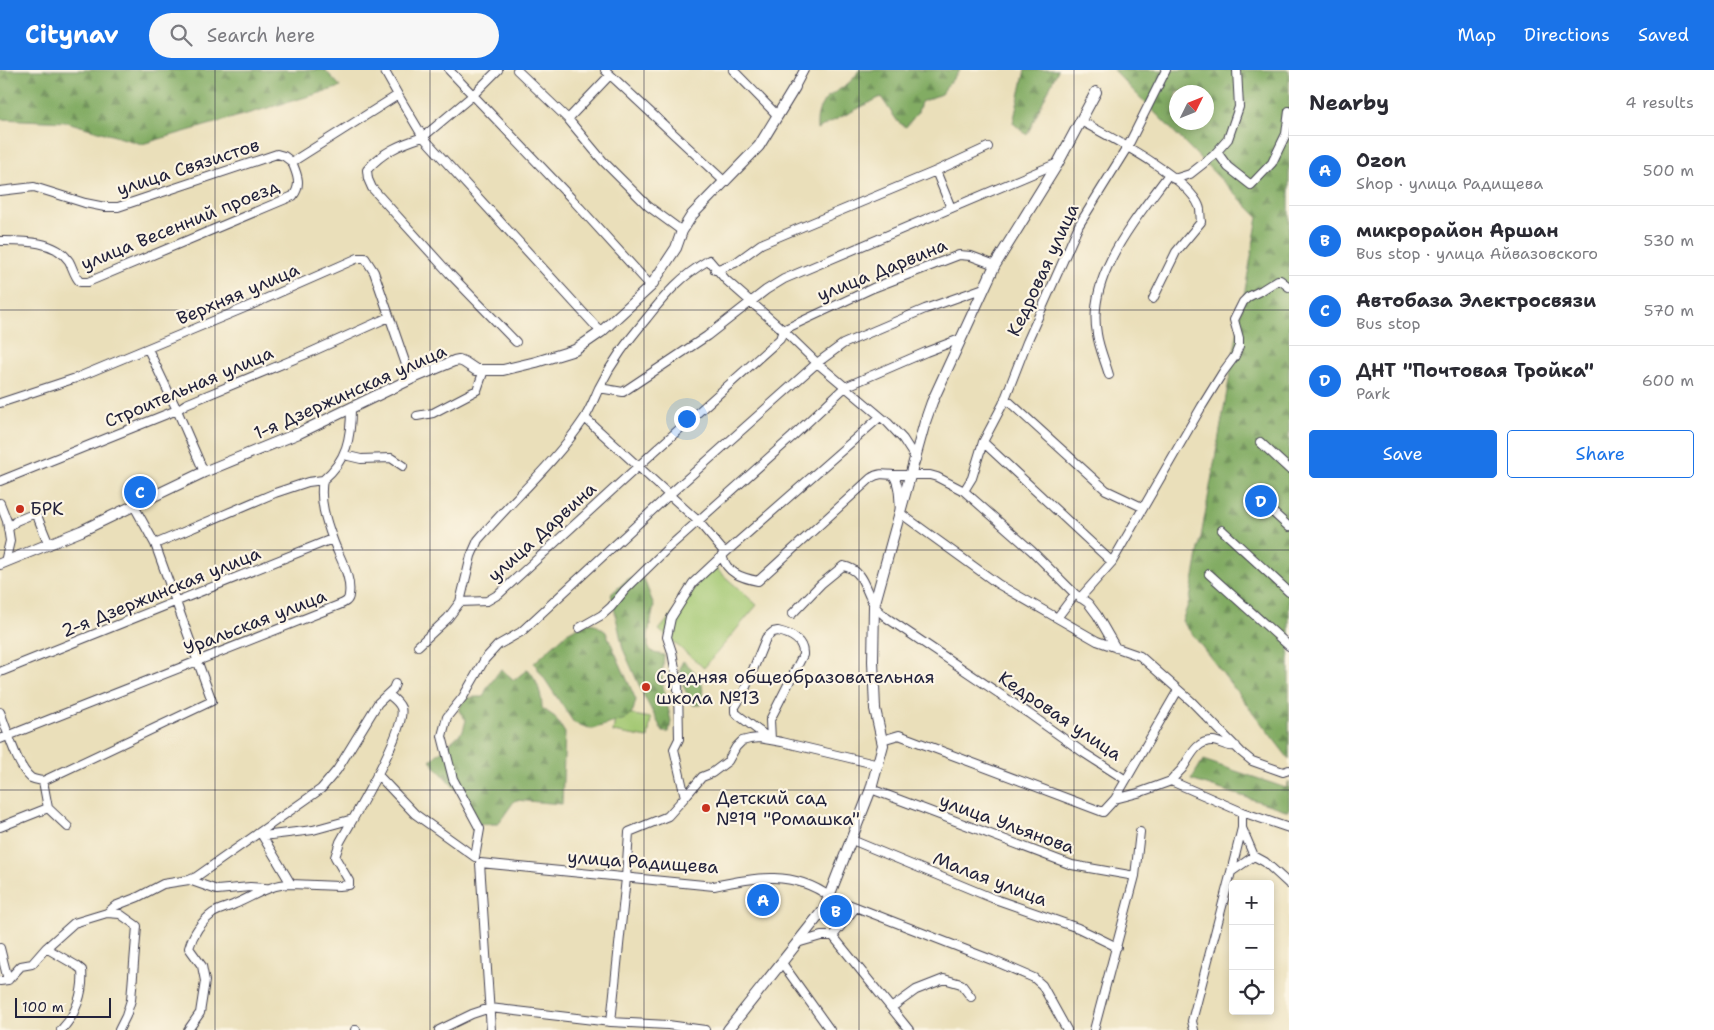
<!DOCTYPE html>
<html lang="en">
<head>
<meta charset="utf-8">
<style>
  :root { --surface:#fff; --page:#f7f7f7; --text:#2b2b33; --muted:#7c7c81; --line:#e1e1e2; --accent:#1a73e8 }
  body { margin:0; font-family:"Shantell Sans",sans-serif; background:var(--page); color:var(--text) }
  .controls { position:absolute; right:15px; bottom:15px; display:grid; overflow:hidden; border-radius:5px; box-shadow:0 2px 8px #0003 }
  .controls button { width:45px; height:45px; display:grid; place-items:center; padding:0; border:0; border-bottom:1px solid var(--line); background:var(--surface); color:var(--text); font:25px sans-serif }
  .compass { position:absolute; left:1169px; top:15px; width:45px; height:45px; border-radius:50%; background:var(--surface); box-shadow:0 2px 8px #0003; rotate:47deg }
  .scale { position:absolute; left:15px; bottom:12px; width:96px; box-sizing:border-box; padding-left:5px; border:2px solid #22223b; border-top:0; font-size:14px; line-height:18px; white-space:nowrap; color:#22223b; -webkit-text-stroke:4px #fcf5e5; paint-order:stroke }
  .you { position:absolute; left:686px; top:348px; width:18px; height:18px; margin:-12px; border:4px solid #fff; border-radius:50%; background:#1a73e8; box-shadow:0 0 0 8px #1a73e833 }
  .badge { display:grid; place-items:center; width:32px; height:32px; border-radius:50%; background:var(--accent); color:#fff; font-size:16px; font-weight:700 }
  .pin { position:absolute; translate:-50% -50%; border:2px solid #fff; box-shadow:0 1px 5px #0006 }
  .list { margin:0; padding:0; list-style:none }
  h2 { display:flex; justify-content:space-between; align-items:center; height:65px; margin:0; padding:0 20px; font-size:21px }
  h2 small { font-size:16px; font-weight:400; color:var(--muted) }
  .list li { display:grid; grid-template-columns:32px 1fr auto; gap:15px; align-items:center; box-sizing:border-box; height:70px; padding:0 20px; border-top:1px solid var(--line) }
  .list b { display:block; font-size:19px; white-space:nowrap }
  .list p { margin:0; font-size:16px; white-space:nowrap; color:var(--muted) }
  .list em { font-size:16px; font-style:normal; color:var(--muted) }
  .actions { display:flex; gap:10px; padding:15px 20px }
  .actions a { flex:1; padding:11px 0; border:1px solid var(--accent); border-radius:5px; text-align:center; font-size:18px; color:var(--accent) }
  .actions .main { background:var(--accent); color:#fff }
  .icon { flex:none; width:28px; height:28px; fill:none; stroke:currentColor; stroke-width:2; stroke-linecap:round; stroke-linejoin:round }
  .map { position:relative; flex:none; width:1289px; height:960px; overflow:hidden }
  header { display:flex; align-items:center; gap:30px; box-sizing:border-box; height:70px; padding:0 25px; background:var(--accent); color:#fff }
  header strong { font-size:24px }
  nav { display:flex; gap:28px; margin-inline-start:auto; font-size:18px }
  .search { width:350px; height:45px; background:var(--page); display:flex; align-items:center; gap:12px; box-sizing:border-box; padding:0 18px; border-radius:28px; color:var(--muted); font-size:19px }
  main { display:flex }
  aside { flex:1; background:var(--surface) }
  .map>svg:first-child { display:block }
  .green { fill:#a3c872; stroke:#627556 }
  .forest { fill:url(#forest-firs); stroke:#526750; fill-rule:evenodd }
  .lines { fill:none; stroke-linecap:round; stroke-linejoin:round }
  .minor-casing { stroke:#403e4e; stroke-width:10 }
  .tertiary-casing { stroke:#403e4e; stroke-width:12 }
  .minor { stroke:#fff; stroke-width:8 }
  .tertiary { stroke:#fff; stroke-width:10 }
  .grid { fill:none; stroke:#22223b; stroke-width:1; stroke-opacity:0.55 }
  .poi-dot { fill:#c8321e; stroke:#fcf5e5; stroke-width:2 }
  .labels { text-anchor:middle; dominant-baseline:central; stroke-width:4.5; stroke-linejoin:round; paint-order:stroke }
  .street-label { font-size:18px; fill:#22223b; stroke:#fcf5e5 }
  .poi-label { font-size:18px; fill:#22223b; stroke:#fcf5e5; text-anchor:start }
</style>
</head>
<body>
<header>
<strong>Citynav</strong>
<div class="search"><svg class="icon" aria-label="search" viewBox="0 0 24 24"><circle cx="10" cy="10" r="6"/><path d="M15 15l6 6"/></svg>Search here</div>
<nav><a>Map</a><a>Directions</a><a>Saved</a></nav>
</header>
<main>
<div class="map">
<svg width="1289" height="960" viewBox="0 0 1289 960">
  <defs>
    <pattern id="forest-firs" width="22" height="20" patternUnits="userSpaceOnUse" patternTransform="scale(1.25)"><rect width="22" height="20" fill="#82ac64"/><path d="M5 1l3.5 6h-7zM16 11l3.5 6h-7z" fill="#6a8c54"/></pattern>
  </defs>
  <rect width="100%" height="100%" fill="#fcf5e5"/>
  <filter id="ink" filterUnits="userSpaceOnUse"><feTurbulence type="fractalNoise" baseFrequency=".02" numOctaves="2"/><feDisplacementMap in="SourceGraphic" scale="10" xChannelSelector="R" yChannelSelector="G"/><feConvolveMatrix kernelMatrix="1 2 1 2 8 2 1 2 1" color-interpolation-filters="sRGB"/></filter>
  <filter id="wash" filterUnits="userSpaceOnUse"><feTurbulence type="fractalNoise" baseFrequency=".0096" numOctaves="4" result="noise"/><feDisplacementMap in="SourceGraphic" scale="20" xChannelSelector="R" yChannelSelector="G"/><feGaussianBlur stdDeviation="1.12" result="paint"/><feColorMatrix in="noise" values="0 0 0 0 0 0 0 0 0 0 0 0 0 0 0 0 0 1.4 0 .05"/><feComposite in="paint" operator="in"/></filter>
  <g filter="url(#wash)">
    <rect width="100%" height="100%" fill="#eadfba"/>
    <path class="green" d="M 713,496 L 757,535 L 704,598 L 659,560 Z
      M 616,642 L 651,648 L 648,668 L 613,662 Z"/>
    <path class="forest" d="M 0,0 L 325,0 L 341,17 L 142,74 L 67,52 L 0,49 Z
      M 859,0 L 960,0 L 941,24 L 921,32 L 918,42 L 906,57 L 898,52 L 881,27 L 817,59 C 815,18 845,27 859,0 Z
      M 1025,0 L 1058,0 L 1027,65 L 1013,53 Z
      M 1113,0 L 1289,0 L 1289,689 L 1182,551 L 1190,529 L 1258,147 ZM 1176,22 L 1206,22 L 1206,52 L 1176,52 Z
      M 628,509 L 644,509 L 654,536 L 648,565 L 648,577 L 654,583 L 664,585 L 662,611 L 671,651 L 669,662 L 663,662 L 644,626 L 623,579 L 611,524 Z
      M 586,553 L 595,554 L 606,562 L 636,630 L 633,641 L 625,649 L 592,659 L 574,653 L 534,593 L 567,563 Z
      M 683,591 C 700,605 706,613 701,635 L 693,635 C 687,623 674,604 683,591 Z
      M 501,599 L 514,610 L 528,599 C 537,609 542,625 542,638 L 555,647 L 565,663 L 562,734 L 515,730 L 498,754 L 479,754 L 462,726 L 430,691 L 463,661 L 466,650 L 459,641 C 463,626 470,627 483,627 L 487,618 Z
      M 1203,690 L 1286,718 L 1289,711 L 1289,741 L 1191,710 Z"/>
  </g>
  <g filter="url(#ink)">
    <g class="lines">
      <g class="minor-casing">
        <path id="minor" d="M 449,0 L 571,128 L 651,216
          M 498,0 L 472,26 L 423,67 L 601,262
          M 517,0 L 568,49 L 603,91 L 648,136 L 682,161
          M 605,0 L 725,112
          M 733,0 L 777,45
          M 795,17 L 804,0
          M 398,25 L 423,67 C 401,74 382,82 367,100 L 368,109 L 372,118 L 449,203 L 516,272
          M 568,49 L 610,5
          M 1081,51 C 1110,67 1188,107 1199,136 C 1201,140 1200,147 1201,152 L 1176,182 L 1153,229
          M 1217,82 L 1228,97 L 1251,115 L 1272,93 L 1286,64 L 1289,41
          M 936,101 L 951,138
          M 1174,109 L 1190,104 L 1213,86 L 1228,69 L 1239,37 L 1237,0
          M 0,121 L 34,117 L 85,133 L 105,137 L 118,137 L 277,84 L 284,86 L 292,92 L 398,25 L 384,0
          M 0,171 C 22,171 55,170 69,191 C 73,198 74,206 80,212 L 88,212 L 293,126 C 302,115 297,104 292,92
          M 995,195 L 971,186 L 959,185 L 873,218 L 783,260 L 780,269 L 656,380 L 499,524 L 487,531 L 460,532 L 471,486 L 478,470 C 513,429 554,394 584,349 C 590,340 594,329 599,318 L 623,322 L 707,266 L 766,220 L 784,209 L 1058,93
          M 715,200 L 735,193 L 761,174 L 936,101 L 988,77
          M 148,279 L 177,340 L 204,402
          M 1109,305 C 1105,291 1099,278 1097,264 C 1086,205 1137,148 1169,104
          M 599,318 C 613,290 627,272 647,248 C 666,224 681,206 709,190 L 726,210 L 783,260 L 817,293 L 888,353 L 903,369 L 916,389
          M 1005,328 L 1106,420 L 1142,437
          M 0,333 L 76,308 L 242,239 L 358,188 L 365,188 L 374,202 L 411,309
          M 417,346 L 433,343 L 477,320 L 484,300
          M 585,348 L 698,451 L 725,483 L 693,513 L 671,548 L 667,567 L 672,582 L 678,615 L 679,669 L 674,679 L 685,727 L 702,707 L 712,703 L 728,691 L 736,677 L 742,671 L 750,669 L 759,668 L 782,672 L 879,695
          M 983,372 L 1112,492
          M 1260,372 L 1289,399
          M 344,385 L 361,389 L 391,388 L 403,396
          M 893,405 L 930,405 L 937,407 L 964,421 L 1032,481 L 1075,524 L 1088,533 L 1097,545 L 1116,578
          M 323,410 C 347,390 351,368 351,338
          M 0,411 L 177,340 L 186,334 L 309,283 L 389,247
          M 964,421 L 972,408 L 983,372 L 1003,334 L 1027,272 L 1079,155 L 1128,76 L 1166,0
          M 1254,425 L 1289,457
          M 0,433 L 7,451 L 10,471 L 5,492
          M 8,459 L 16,451 L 33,444 L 38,448 L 49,475
          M 1222,460 L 1289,522
          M 725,483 L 880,347
          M 722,485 C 726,503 742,508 758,511 L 871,408 C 878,403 884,404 893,405 C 900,415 899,430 900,443 L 998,514 L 1057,548 L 1075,524
          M 1209,504 L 1289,576
          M 1080,528 L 1112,492 L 1202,336 L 1223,302 L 1235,286 L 1239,276 L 1239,268 L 1234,250 L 1243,232 L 1248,227 L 1262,220 L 1278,210 L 1280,210 L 1289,217
          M 792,544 L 821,514 L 843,496 C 865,500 864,521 875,536 C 878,541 883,544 887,548 L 1028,643 L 1084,683 L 1126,710
          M 1057,548 L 1097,571 L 1140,586 L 1191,631 L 1241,682 L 1252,691 L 1283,702 L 1289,700
          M 579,558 L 602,545 L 611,537 L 625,520 L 669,477 L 792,367 L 845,317 L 926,282 L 960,269
          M 778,561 C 791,564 804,571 803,585 L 770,650 L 771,670 L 738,645 L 735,642 L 735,637 L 743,624 L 766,568 L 773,562 Z
          M 418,576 L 448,548 L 460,532
          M 0,602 L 332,469
          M 0,642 C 7,659 17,697 31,708 C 35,710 38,710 43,711 L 212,631 L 155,474 L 134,436
          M 0,669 L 339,535 C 344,533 349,531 349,525 C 352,506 339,487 333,470 C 326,451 319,430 323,410 L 308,412 L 275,423 L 155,474
          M 882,670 L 899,665 L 1103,742 L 1115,729 L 1178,620
          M 377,704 L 415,744 L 475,787 L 480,759 L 453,709 L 442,666 L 447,647 L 463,627 L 485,589 L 498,575 L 521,562 L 669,425 L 817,293 L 843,274 L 925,239 L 984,218
          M 43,711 L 48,738
          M 1171,711 C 1174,707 1178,703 1182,699 C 1190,688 1196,670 1213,671 C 1221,672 1228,678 1236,676
          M 871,719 L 1072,795 L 1135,806
          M 1115,729 L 1138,723 L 1171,711 L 1242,742 L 1289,758
          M 1242,742 L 1242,758 L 1254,786 L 1265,792 L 1289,814
          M 0,757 L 48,738 L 68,757
          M 260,762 L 291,814 L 339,816 L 349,815 L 349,811 L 335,787 L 340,772 C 352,750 408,658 401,638 C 399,632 393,628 388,624
          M 263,766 L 313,760 L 353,749
          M 852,770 L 992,828 L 1078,858 L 1117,877
          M 1231,802 L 1242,758
          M 189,810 L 217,820 L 250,817 L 265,818
          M 107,843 L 120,844 L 137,856 L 131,930 L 126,946 L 119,960
          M 833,866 L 909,960
          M 797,873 L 821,866 L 833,866 L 856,837
          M 0,878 L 8,910
          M 46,878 L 77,896 L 82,900 C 84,922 76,945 61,960
          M 782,893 L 830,960
          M 0,911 L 8,910 L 21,896 L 32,894 L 46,878 L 74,853 L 107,843 L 115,836 L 138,827 L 163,814 L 189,810 L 196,807 L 321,719 L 337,700 L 378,633 L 393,619 L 395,614
          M 891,938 L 916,920 L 944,909 L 961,914 L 971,927
          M 611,952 L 626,808 L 629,762 L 668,746 L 685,727
          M 188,960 L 200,943 L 205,911 L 202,896 L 189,878 C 193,864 201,852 213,843 C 220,839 229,837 235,834 C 254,826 270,814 291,814
          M 355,960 L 356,960
          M 439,960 L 472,944 L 490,938 L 611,952 L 668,955 L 705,960
          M 491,960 L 480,793 L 714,816 C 755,807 794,800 830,827 L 992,890 L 1034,908 L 1042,915 L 1067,960
          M 1094,960 L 1135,806 L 1140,762
          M 1194,960 L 1192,951 L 1231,802 L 1254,786"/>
      </g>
      <g class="tertiary-casing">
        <path id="tertiary" d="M 0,494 L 81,461 L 204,402 L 299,363 L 411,309 L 454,291 L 459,290 L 464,292 L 476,300 L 503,300 L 536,292 L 575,280 L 601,262 L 651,216 L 676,178 L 682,161 L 692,145 L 759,76 L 795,17
          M 728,960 L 824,839 L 871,719 L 883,675 L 875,639 L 873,591 L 874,536 L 925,352 L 932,332 L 995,195 L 1058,93 L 1096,22"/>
      </g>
      <use href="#minor" class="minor"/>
      <use href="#tertiary" class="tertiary"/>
    </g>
  </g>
  <path class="grid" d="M 215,0 L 215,960M 430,0 L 430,960M 644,0 L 644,960M 859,0 L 859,960M 1074,0 L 1074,960M 0,240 L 1289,240M 0,480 L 1289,480M 0,720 L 1289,720"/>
  <g class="poi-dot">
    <circle cx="20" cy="439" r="5"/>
    <circle cx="646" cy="617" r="5"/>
    <circle cx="706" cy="738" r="5"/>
  </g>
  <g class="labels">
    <g class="street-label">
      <text transform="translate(188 97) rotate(-18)">улица Связистов</text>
      <text transform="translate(180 155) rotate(-22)">улица Весенний проезд</text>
      <text transform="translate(882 200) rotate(-22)">улица Дарвина</text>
      <text transform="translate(1043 200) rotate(-65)">Кедровая улица</text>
      <text transform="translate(238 224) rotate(-23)">Верхняя улица</text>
      <text transform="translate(189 317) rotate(-23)">Строительная улица</text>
      <text transform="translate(350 322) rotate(-24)">1-я Дзержинская улица</text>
      <text transform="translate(542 462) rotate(-42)">улица Дарвина</text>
      <text transform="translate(161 522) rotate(-22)">2-я Дзержинская улица</text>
      <text transform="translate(255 552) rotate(-21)">Уральская улица</text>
      <text transform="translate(1060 646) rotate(34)">Кедровая улица</text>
      <text transform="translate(1007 754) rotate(20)">улица Ульянова</text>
      <text transform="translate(643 792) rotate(4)">улица Радищева</text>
      <text transform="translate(990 809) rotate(21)">Малая улица</text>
    </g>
    <g class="poi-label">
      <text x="30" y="439">БРК</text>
      <text x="656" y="607">Средняя общеобразовательная<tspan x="656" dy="21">школа №13</tspan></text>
      <text x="716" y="728">Детский сад<tspan x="716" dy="21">№19 "Ромашка"</tspan></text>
    </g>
  </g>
</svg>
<div class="controls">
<button>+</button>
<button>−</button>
<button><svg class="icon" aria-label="locate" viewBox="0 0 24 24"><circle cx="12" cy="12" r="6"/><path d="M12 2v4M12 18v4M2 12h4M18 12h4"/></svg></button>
</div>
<svg class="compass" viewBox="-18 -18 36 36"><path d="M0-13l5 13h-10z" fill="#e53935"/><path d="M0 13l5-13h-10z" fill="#7c7c81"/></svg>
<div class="scale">100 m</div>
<div class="you"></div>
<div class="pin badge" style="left:763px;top:830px">A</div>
<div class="pin badge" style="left:836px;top:841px">B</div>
<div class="pin badge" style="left:140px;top:422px">C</div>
<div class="pin badge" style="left:1261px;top:431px">D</div>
</div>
<aside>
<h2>Nearby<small>4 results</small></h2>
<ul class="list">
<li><span class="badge">A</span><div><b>Ozon</b><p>Shop · улица Радищева</p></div><em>500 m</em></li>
<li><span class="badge">B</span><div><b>микрорайон Аршан</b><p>Bus stop · улица Айвазовского</p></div><em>530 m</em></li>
<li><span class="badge">C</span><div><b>Автобаза Электросвязи</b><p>Bus stop</p></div><em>570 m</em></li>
<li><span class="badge">D</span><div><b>ДНТ &quot;Почтовая Тройка&quot;</b><p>Park</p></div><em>600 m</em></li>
</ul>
<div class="actions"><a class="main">Save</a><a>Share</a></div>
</aside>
</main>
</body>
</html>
